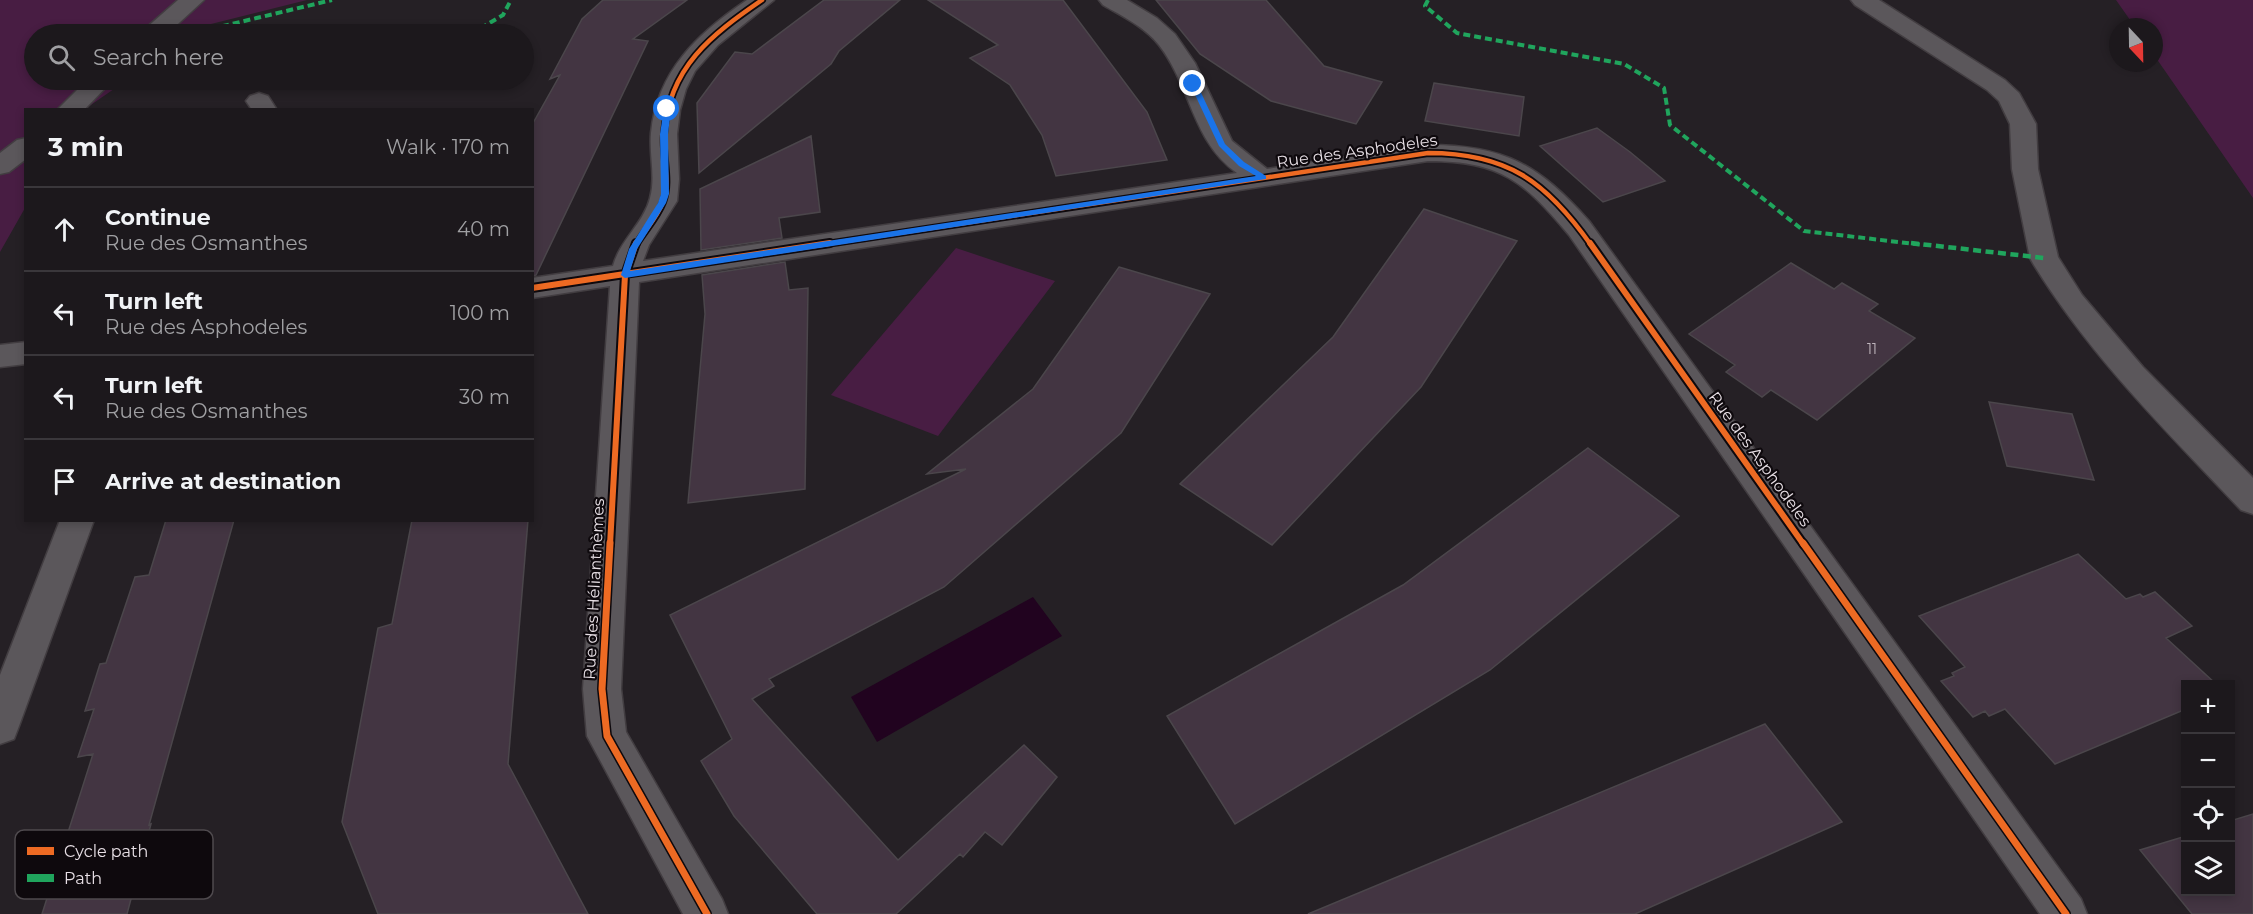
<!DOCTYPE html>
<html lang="en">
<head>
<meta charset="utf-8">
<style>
  :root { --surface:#1c181c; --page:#292529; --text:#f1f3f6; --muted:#a0a0a3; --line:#3a373b }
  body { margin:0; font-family:Montserrat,sans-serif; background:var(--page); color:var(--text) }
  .controls { position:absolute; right:18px; bottom:18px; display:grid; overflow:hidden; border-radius:0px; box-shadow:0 3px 9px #0003 }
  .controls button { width:54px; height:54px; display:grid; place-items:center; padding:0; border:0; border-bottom:2px solid var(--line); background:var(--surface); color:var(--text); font:30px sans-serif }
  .compass { position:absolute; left:2109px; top:18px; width:54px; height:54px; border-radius:50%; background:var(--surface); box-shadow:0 3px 9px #0003; rotate:158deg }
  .stop { position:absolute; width:18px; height:18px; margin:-14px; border:4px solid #1a73e8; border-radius:50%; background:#fff }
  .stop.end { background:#1a73e8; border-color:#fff; box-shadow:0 2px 6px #0008 }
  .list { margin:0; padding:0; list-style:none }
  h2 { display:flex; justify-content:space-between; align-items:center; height:78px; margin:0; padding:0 24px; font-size:26px }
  h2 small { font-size:20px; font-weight:400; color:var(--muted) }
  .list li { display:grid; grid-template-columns:39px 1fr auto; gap:18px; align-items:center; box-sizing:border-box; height:84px; padding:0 24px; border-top:2px solid var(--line) }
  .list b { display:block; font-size:22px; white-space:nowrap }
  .list p { margin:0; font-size:20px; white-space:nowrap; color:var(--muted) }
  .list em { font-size:20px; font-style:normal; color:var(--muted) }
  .icon { flex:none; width:33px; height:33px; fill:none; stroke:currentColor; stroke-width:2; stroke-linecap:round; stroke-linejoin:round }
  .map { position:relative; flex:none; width:2253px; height:914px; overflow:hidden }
  .search { position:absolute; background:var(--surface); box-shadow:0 3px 9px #0003; left:24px; top:24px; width:510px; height:66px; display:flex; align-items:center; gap:15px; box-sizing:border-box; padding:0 21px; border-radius:33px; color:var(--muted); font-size:22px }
  .panel { position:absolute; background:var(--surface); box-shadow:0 3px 9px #0003; left:24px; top:108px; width:510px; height:414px; border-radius:0px }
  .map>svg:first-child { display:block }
  .green { fill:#481d43 }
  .water { fill:#21031f }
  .building { fill:#433542; stroke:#4b464b; stroke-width:1.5 }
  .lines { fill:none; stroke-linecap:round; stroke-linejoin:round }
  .minor-casing { stroke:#423d41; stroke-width:3 }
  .minor { fill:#5b575b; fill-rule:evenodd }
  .quiet-far1 { stroke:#20a55d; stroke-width:4; stroke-dasharray:7 4; stroke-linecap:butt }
  .quiet { stroke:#20a55d; stroke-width:4.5; stroke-dasharray:8 4.5; stroke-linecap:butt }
  .cycleway-far2-casing { stroke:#0e090d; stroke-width:8 }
  .cycleway-far1-casing { stroke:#0e090d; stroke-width:10 }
  .cycleway-casing { stroke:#0e090d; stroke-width:10 }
  .cycleway-far2 { stroke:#ed6a23; stroke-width:4.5 }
  .cycleway-far1 { stroke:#ed6a23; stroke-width:6 }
  .cycleway { stroke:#ed6a23; stroke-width:7 }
  .route { fill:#1a73e8 }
  .labels { text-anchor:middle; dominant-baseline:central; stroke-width:4.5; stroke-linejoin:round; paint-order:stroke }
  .number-label { font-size:14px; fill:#bfb5bd }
  .street-label { font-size:16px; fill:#e8e0e6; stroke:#0e090d }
  .key { fill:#0e090d; stroke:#4f4a4e; stroke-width:1.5 }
  .key-label { font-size:16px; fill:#e8e0e6 }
</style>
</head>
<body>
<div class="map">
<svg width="2253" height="914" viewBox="0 0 2253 914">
  <rect width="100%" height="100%" fill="#252025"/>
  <path class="green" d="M 0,0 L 307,0 L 191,29 L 184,34 L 34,34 L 34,80 L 127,80 L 85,109 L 26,110 L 25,208 L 0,252 Z
    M 2116,0 L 2253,0 L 2253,198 L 2154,55 L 2154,27 L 2135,27 Z
    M 956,248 L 1055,281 L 938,436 L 831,395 Z"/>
  <path class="water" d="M 1033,597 L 1062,636 L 877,742 L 851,697 Z"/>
  <path class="building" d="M 603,0 L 687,0 L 633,39 L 648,41 L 536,275 L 532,276 L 532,125 L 560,75 L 550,79 L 582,19 Z
    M 824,0 L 900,0 L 839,51 L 831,64 L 699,173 L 697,103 L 735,52 L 752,54 Z
    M 928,0 L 1063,0 L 1147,112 L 1167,160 L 1056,176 L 1042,135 L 1010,85 L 970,58 L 998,45 Z
    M 1156,0 L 1266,0 L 1324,66 L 1382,82 L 1356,124 L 1271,101 L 1200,54 Z
    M 1434,83 L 1524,97 L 1519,136 L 1425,121 Z
    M 1597,128 L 1630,152 L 1665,181 L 1603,202 L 1540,146 Z
    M 811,136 L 820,212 L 779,218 L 782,238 L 701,250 L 700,189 Z
    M 1424,209 L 1517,241 L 1421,387 L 1272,545 L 1180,484 L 1333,337 Z
    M 785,262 L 789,290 L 808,288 L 805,489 L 688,503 L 705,314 L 702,275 Z
    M 1791,263 L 1834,289 L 1842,283 L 1878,304 L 1869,311 L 1915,338 L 1817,420 L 1771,390 L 1762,397 L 1726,372 L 1735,365 L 1689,334 Z
    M 1119,267 L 1210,294 L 1121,433 L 944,587 L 769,679 L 774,686 L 752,699 L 898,860 L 1024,745 L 1057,777 L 1002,845 L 985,832 L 963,857 L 960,854 L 896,914 L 817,914 L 734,816 L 701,761 L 732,739 L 670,615 L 966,469 L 927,474 L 1033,389 Z
    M 1989,402 L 2072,414 L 2094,480 L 2007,466 Z
    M 1588,448 L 1679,516 L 1490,670 L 1235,824 L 1167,716 L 1403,585 Z
    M 166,520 L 234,520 L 149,825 L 151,824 L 127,914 L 42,914 L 93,754 L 78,757 L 94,709 L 85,711 L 100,664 L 106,663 L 135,577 L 149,575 Z
    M 412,520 L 528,520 L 508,764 L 588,914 L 378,914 L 342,822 L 378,628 L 392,624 Z
    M 2078,554 L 2126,599 L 2140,594 L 2143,597 L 2155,592 L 2192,626 L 2166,638 L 2216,684 L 2186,684 L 2186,709 L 2055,764 L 2005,709 L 1989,716 L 1985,711 L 1973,717 L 1941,681 L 1954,676 L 1952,673 L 1965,667 L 1919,616 Z
    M 1765,724 L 1842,822 L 1635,914 L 1308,914 Z
    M 2253,814 L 2253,914 L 2192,914 L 2140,850 L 2186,836 L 2186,891 L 2230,891 L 2230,821 Z"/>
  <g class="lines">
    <g class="minor-casing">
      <path id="minor" d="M 178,0 L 204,0 L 167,34 L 141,34 L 145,29 Z
        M 747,0 L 774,0 L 718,45 L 695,71 L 686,89 L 680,110 L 677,134 L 679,179 L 677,201 L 649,245 L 643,261 L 1237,173 C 1192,142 1191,86 1159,45 C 1145,27 1122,16 1103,5 L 1099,0 L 1127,0 L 1157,18 L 1175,34 L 1195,63 L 1232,141 L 1267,169 L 1428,145 C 1505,145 1539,165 1589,221 L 2081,899 L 2087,914 L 2040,914 L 1569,235 C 1524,181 1500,161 1428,161 L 639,282 L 621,689 L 626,732 L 722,899 L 728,914 L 683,914 L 587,736 L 583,689 L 610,286 L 532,298 L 532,278 L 613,266 C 620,240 644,223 650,198 C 656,177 649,155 651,133 C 657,71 698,33 747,0 Z
        M 1851,0 L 1879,0 L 2005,80 L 2019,93 L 2036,124 L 2038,169 L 2058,257 L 2082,295 L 2143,367 L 2253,478 L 2253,514 L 2241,510 C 2167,432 2091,357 2034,265 L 2030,258 L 2012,169 L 2010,124 L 1999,101 L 1987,90 L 1855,5 Z
        M 87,80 L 113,80 L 84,110 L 57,110 Z
        M 259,93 L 268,96 L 277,110 L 252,110 L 246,101 L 250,96 Z
        M 26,138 L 26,159 L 9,172 L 0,174 L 0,153 L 17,140 Z
        M 26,342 L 26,364 L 0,367 L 0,345 Z
        M 60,520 L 94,520 L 19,726 L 14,739 L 0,744 L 0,675 Z"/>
    </g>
    <use href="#minor" class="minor"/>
    <path class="quiet-far1" d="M 1428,0 L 1425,6 L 1457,33 L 1624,64 L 1664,88 L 1670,125 L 1804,231 L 1924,245
      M 190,34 L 332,0
      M 471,34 L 503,15 L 511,0
      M 93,86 L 124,80"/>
    <path class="quiet" d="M 1911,243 L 2044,258"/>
    <g class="cycleway-far2-casing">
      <path id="cycleway-far2" d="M 636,245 C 644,231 657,218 663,202 C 671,181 662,157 664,134 C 669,67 711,35 762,0
        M 820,245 L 1428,153 C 1507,153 1546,181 1591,245"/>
    </g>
    <g class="cycleway-far1-casing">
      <path id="cycleway-far1" d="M 1590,243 L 1804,545
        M 532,288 L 830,243
        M 610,545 L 625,275 L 636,243"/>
    </g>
    <g class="cycleway-casing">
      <path id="cycleway" d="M 610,543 L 602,689 L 607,736 L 707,914
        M 1803,543 L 2066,914"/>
    </g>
    <use href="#cycleway-far2" class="cycleway-far2"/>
    <use href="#cycleway-far1" class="cycleway-far1"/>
    <use href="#cycleway" class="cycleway"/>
  </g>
  <path class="route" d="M 1193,82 L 1197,84 L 1225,144 L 1244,162 L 1266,176 L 1266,179 L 625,278 L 621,275 L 629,249 L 658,203 L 661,194 L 660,134 L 664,108 L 671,109 L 668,134 L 669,194 L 666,203 L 637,249 L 630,271 L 1256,176 L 1239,166 L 1219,146 L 1190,84 Z"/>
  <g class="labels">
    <g class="number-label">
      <text x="1872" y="349">11</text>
    </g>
    <g class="street-label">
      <text transform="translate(1357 151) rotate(-8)">Rue des Asphodeles</text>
      <text transform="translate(1760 459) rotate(54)">Rue des Asphodeles</text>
      <text transform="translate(594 589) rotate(-87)">Rue des Hélianthèmes</text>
    </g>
  </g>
  <rect x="15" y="830" width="198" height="69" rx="9" class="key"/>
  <rect x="27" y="847" width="27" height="8" fill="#ed6a23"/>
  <rect x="27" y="874" width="27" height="8" fill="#20a55d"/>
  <g class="key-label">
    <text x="64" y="857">Cycle path</text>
    <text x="64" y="884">Path</text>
  </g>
</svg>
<div class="controls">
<button>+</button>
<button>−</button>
<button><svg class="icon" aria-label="locate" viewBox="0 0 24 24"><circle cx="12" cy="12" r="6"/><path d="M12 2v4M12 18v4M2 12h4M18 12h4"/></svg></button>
<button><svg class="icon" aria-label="layers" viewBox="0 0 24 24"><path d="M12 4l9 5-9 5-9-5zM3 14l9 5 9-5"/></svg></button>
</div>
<svg class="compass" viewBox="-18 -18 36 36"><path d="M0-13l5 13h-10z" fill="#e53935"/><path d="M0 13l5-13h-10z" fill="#a0a0a3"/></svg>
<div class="stop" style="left:667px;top:109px"></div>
<div class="stop end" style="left:1193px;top:84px"></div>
<div class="search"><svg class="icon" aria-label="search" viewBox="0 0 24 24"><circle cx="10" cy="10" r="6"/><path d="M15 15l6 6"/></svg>Search here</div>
<section class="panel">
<h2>3 min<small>Walk · 170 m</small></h2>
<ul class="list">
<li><svg class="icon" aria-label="ahead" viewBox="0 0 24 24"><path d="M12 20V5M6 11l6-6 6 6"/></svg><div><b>Continue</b><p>Rue des Osmanthes</p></div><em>40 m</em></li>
<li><svg class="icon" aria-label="left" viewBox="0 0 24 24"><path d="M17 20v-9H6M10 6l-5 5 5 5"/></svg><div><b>Turn left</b><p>Rue des Asphodeles</p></div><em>100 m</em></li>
<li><svg class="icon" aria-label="left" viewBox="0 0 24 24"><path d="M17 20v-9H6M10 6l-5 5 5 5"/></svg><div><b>Turn left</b><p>Rue des Osmanthes</p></div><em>30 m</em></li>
<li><svg class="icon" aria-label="arrive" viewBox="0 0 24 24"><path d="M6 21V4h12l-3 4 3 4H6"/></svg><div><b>Arrive at destination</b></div></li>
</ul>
</section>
</div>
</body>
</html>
